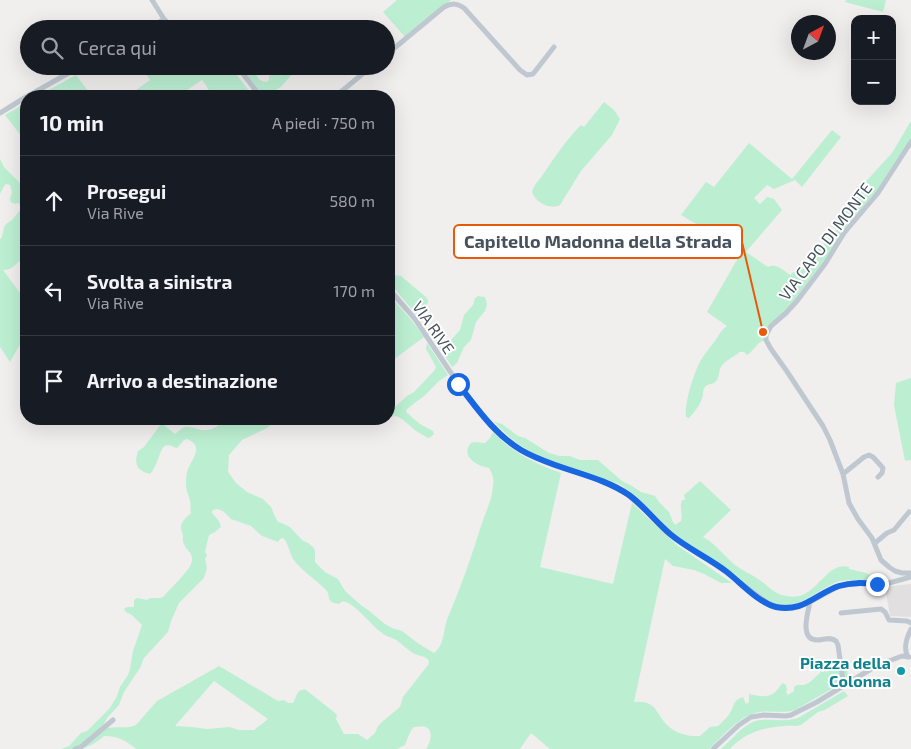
<!DOCTYPE html>
<html lang="it">
<head>
<meta charset="utf-8">
<style>
  :root { --surface:#171b24; --page:#242831; --text:#f1f3f6; --muted:#9ea1a6; --line:#363941 }
  body { margin:0; font-family:"Exo 2",sans-serif; background:var(--page); color:var(--text) }
  .controls { position:absolute; right:15px; top:15px; display:grid; overflow:hidden; border-radius:10px; box-shadow:0 5px 20px #0002 }
  .controls button { width:45px; height:45px; display:grid; place-items:center; padding:0; border:0; border-bottom:1px solid var(--line); background:var(--surface); color:var(--text); font:25px sans-serif }
  .compass { position:absolute; left:791px; top:15px; width:45px; height:45px; border-radius:50%; background:var(--surface); box-shadow:0 5px 20px #0002; rotate:41deg }
  .stop { position:absolute; width:15px; height:15px; margin:-11px; border:4px solid #1967e0; border-radius:50%; background:#fff }
  .stop.end { background:#1967e0; border-color:#fff; box-shadow:0 1px 5px #0008 }
  .list { margin:0; padding:0; list-style:none }
  h2 { display:flex; justify-content:space-between; align-items:center; height:65px; margin:0; padding:0 20px; font-size:21px }
  h2 small { font-size:16px; font-weight:400; color:var(--muted) }
  .list li { display:grid; grid-template-columns:32px 1fr auto; gap:15px; align-items:center; box-sizing:border-box; height:90px; padding:0 20px; border-top:1px solid var(--line) }
  .list b { display:block; font-size:19px; white-space:nowrap }
  .list p { margin:0; font-size:16px; white-space:nowrap; color:var(--muted) }
  .list em { font-size:16px; font-style:normal; color:var(--muted) }
  .icon { flex:none; width:28px; height:28px; fill:none; stroke:currentColor; stroke-width:2; stroke-linecap:round; stroke-linejoin:round }
  .map { position:relative; flex:none; width:911px; height:749px; overflow:hidden }
  .search { position:absolute; background:var(--surface); box-shadow:0 5px 20px #0002; left:20px; top:20px; width:375px; height:55px; display:flex; align-items:center; gap:12px; box-sizing:border-box; padding:0 18px; border-radius:28px; color:var(--muted); font-size:19px }
  .panel { position:absolute; background:var(--surface); box-shadow:0 5px 20px #0002; left:20px; top:90px; width:375px; height:335px; border-radius:20px }
  .map>svg:first-child { display:block }
  .education { fill:#e2dfe0 }
  .green { fill:#bcefd2; fill-rule:evenodd }
  .lines { fill:none; stroke-linecap:round; stroke-linejoin:round }
  .minor { stroke:#bfc8d0; stroke-width:5 }
  .route { stroke:#1967e0; stroke-width:6 }
  .culture-dot { fill:#0f9aa8; stroke:#fff; stroke-width:2 }
  .labels { text-anchor:middle; dominant-baseline:central; stroke-width:4; stroke-linejoin:round; paint-order:stroke }
  .street-label { font-size:16px; fill:#46515c; stroke:#fff }
  .culture-label { font-size:16px; font-weight:bold; fill:#0d838f; stroke:#fff; text-anchor:end }
  .leader { fill:none; stroke:#e8590c; stroke-width:2 }
  .callout-dot { fill:#e8590c; stroke:#fff; stroke-width:2 }
  .callout { fill:#fff; stroke:#e8590c; stroke-width:2 }
  .callout-label { font-size:18px; text-anchor:middle; font-weight:bold; fill:#46515c }
</style>
</head>
<body>
<div class="map">
<svg width="911" height="749" viewBox="0 0 911 749">
  <rect width="100%" height="100%" fill="#f1eeee"/>
  <path class="education" d="M 911,584 L 911,617 L 890,616 L 885,587 Z"/>
  <path class="green" d="M 397,0 L 451,0 L 406,38 L 383,12 Z
    M 846,0 L 886,0 L 883,12 L 845,2 Z
    M 141,66 L 230,66 L 253,96 L 213,96 C 208,91 207,85 202,80 L 178,96 L 128,96 L 150,80 Z
    M 240,66 L 255,66 C 255,74 257,81 266,82 L 269,80 L 269,76 L 282,70 L 285,66 L 299,66 L 281,87 L 272,92 L 276,96 L 263,96 Z
    M 76,75 L 92,96 L 38,96 Z
    M 604,102 L 614,110 L 620,119 L 612,135 L 581,171 L 560,205 C 550,210 536,203 532,192 C 534,185 538,181 542,176 C 554,158 566,140 581,125 L 584,127 Z
    M 26,103 L 26,142 L 5,115 Z
    M 911,121 L 911,141 L 883,184 L 803,293 L 773,324 L 765,340 L 759,343 L 750,353 L 747,355 L 744,352 L 740,352 C 734,357 725,360 721,367 C 718,372 720,378 715,382 C 712,385 708,383 705,387 C 702,390 704,395 702,398 C 701,404 693,414 689,418 L 686,417 C 684,404 694,372 701,360 C 705,353 710,347 715,341 C 719,335 721,330 727,326 L 707,312 L 742,251 L 681,215 L 706,182 L 714,187 L 749,143 L 792,179 L 832,130 L 841,137 L 802,187 L 795,180 L 774,189 L 767,185 L 754,198 L 760,204 L 767,197 L 774,199 L 782,210 L 746,252 L 768,267 C 776,263 783,270 790,275 L 800,267 L 803,269 L 809,264 L 816,251 L 836,231 L 838,228 L 836,218 C 844,209 855,200 858,190 L 892,153 Z
    M 0,159 L 4,167 L 19,182 L 22,188 L 26,192 L 26,253 C 20,260 13,271 3,270 L 26,301 L 26,334 L 10,362 L 0,347 L 0,239 L 2,237 L 4,227 L 6,224 L 12,220 L 21,209 L 21,205 L 18,203 L 14,204 L 11,202 L 10,199 L 12,192 L 10,185 L 6,184 L 4,186 L 0,194 Z
    M 389,271 L 393,275 L 401,276 L 426,297 L 428,300 L 428,303 L 416,314 L 389,282 Z
    M 389,295 L 412,321 L 424,337 L 389,363 Z
    M 478,296 L 485,297 L 487,304 L 485,311 L 476,322 L 471,340 L 464,347 L 457,363 L 452,367 L 432,335 L 436,335 L 444,342 L 451,340 L 460,330 L 464,315 L 473,305 L 475,298 Z
    M 427,343 L 448,375 L 439,381 L 424,396 L 407,409 L 406,412 L 420,424 L 433,431 L 434,434 L 431,437 L 428,438 L 416,431 L 402,419 L 396,416 L 389,417 L 389,409 L 396,406 L 407,396 L 414,392 L 434,371 L 436,367 L 426,349 Z
    M 911,378 L 911,460 L 905,461 L 894,405 L 896,383 Z
    M 225,419 L 276,419 L 267,428 L 242,440 L 229,455 L 228,472 L 236,483 L 247,492 L 263,499 L 271,507 L 277,521 L 290,527 L 302,540 L 308,543 L 314,548 L 315,551 L 315,562 L 325,572 L 338,579 L 345,591 L 362,606 L 368,610 L 385,624 L 392,628 L 402,631 L 419,644 L 434,653 C 445,645 443,629 448,617 C 461,587 472,555 482,523 C 486,511 492,500 493,486 C 494,480 493,474 489,468 C 476,466 460,456 471,443 L 474,442 L 485,443 L 490,438 L 493,432 C 512,452 535,464 561,473 L 540,567 L 613,584 L 632,503 L 678,546 L 732,583 L 721,583 L 704,574 L 694,570 L 673,566 L 665,559 L 634,702 C 656,700 655,712 667,725 C 675,733 688,737 700,736 L 710,727 L 718,726 C 722,722 727,718 730,713 C 735,705 732,701 743,697 L 746,704 L 749,702 L 749,694 C 757,696 767,698 774,693 C 778,690 779,686 783,683 L 786,685 L 787,689 L 786,692 L 788,695 L 794,691 L 794,687 L 797,685 L 804,685 L 810,682 L 821,672 L 847,669 L 849,679 L 795,710 C 783,714 771,710 760,712 C 741,714 723,736 709,749 L 550,749 L 531,733 L 520,749 L 426,749 C 430,744 434,731 426,727 C 423,726 417,727 414,727 C 410,730 407,740 405,745 L 397,749 L 136,749 C 125,740 118,736 104,736 C 90,749 80,749 61,749 L 69,746 L 81,733 L 87,731 L 110,708 L 117,696 L 120,687 L 128,675 L 130,669 L 133,651 L 142,625 L 132,615 L 126,612 L 124,609 L 127,607 L 134,607 L 134,600 L 137,598 L 147,600 C 153,596 157,600 163,597 C 170,589 188,572 191,564 C 195,553 187,552 184,544 C 182,540 183,540 183,536 C 183,533 181,531 181,529 C 180,522 187,517 191,513 C 190,509 191,504 190,501 C 189,495 186,491 186,485 C 186,479 186,474 188,469 C 193,457 204,446 187,439 L 184,440 L 177,448 C 173,447 168,444 165,446 C 160,448 157,468 150,474 C 136,470 134,464 138,451 L 144,447 L 161,424 L 164,425 L 175,434 C 178,432 181,428 185,427 C 191,426 195,429 201,430 C 213,431 217,427 225,419 ZM 217,509 L 223,511 L 231,519 L 251,526 L 262,536 L 278,542 L 280,539 L 283,538 C 289,544 289,552 293,559 C 300,569 316,580 325,589 C 332,595 324,602 339,604 C 342,602 342,601 346,602 C 357,606 372,626 382,633 C 386,637 392,637 396,640 C 403,644 408,651 415,654 C 421,657 425,655 429,661 L 428,665 L 403,697 L 400,707 L 383,721 L 378,726 L 375,733 L 367,740 L 358,734 L 344,734 L 336,719 L 337,715 L 334,712 L 306,690 C 296,688 297,697 293,703 L 288,703 L 284,700 L 278,701 L 219,666 L 157,701 L 136,725 C 126,729 117,726 107,728 L 104,724 L 107,718 L 119,705 L 124,692 L 140,668 L 144,658 L 168,632 L 171,621 L 179,603 L 204,578 L 207,568 L 205,559 L 207,555 L 205,552 L 209,535 L 215,532 L 221,527 L 219,521 L 212,513 L 213,510 ZM 214,681 L 268,719 L 254,730 L 239,730 L 229,727 L 207,729 L 192,727 L 175,726 Z
    M 494,422 L 502,424 L 518,436 L 525,438 L 549,453 L 560,456 L 570,456 L 580,460 L 598,460 L 622,481 L 632,486 L 641,492 L 655,496 L 659,502 L 669,512 L 673,522 L 675,525 L 681,521 C 683,514 679,507 682,500 L 685,500 L 684,495 L 700,481 L 731,510 L 703,537 C 716,544 724,556 735,565 C 743,571 753,575 761,581 C 769,587 777,596 787,596 C 792,597 798,597 802,595 C 819,589 830,561 849,567 L 849,569 L 866,573 L 879,581 C 867,581 848,578 837,582 C 819,589 802,607 781,605 C 763,603 748,584 734,574 C 717,562 699,552 682,540 C 660,523 644,499 619,484 C 589,473 555,466 527,450 C 515,442 504,432 494,422 Z
    M 844,691 L 848,696 L 825,710 L 818,712 L 801,725 C 796,727 791,725 785,726 C 764,727 744,733 730,749 L 721,749 C 733,739 746,720 762,720 C 775,719 785,722 798,718 Z"/>
  <g class="lines">
    <path class="minor" d="M 152,0 L 164,19 L 174,29
      M 148,29 L 164,19
      M 386,55 L 444,7 C 452,3 457,3 464,8 L 520,70 L 527,75 L 533,74 L 554,47
      M 237,66 L 260,96
      M 28,96 L 81,66
      M 336,96 L 372,66
      M 0,113 L 26,97
      M 911,142 L 878,193 L 844,233 L 825,264 L 797,301 L 786,313 L 771,326 L 766,335 L 766,340 L 771,349 L 786,370 L 823,426 L 830,440 L 843,474 L 849,503 L 858,519 L 872,538 L 881,560 L 889,567 L 895,571 L 902,573 L 911,573
      M 389,289 L 415,319 L 449,370 L 478,410 L 494,429 L 507,440 L 522,451 L 535,457 L 605,482 L 627,494 L 679,541 L 718,566 L 769,604 L 777,607 L 797,607 L 806,604 L 839,586 L 852,583 L 889,583 L 911,577
      M 843,474 L 864,457 L 869,455 L 873,457 L 883,468 L 882,473 L 878,477
      M 875,543 L 887,533 L 894,530 L 909,512
      M 810,602 C 808,612 799,640 817,640 C 824,640 830,636 836,641 L 838,645 L 843,681 L 845,685
      M 841,613 L 881,609 L 885,612 L 889,620 L 907,621 L 911,623
      M 908,657 C 903,649 907,637 911,629
      M 75,749 L 81,747 L 113,720
      M 713,749 L 739,725 L 751,717 L 764,715 L 786,716 L 791,715 L 817,702 L 876,666 L 902,656 L 909,657"/>
  </g>
  <g class="lines">
    <path class="route" d="M 458,384 C 477,408 494,434 521,450 C 531,456 544,461 555,465 C 580,474 607,480 629,495 C 644,506 656,522 670,534 C 688,549 709,558 727,572 C 741,583 759,603 776,607 C 803,613 817,593 839,586 C 852,582 864,583 877,584"/>
  </g>
  <circle class="culture-dot" cx="901" cy="671" r="5"/>
  <g class="labels">
    <g class="street-label">
      <text transform="translate(825 241) rotate(-53)">VIA CAPO DI MONTE</text>
      <text transform="translate(434 327) rotate(55)">VIA RIVE</text>
    </g>
    <g class="culture-label">
      <text x="891" y="662">Piazza della<tspan x="891" dy="18">Colonna</tspan></text>
    </g>
  </g>
  <path class="leader" d="M763 332L742 242"/>
  <circle class="callout-dot" cx="763" cy="332" r="5"/>
  <rect class="callout" x="454" y="225" width="288" height="33" rx="5"/>
  <g class="callout-label">
    <text x="598" y="248">Capitello Madonna della Strada</text>
  </g>
</svg>
<div class="controls">
<button>+</button>
<button>−</button>
</div>
<svg class="compass" viewBox="-18 -18 36 36"><path d="M0-13l5 13h-10z" fill="#e53935"/><path d="M0 13l5-13h-10z" fill="#9ea1a6"/></svg>
<div class="stop" style="left:458px;top:384px"></div>
<div class="stop end" style="left:877px;top:584px"></div>
<div class="search"><svg class="icon" aria-label="search" viewBox="0 0 24 24"><circle cx="10" cy="10" r="6"/><path d="M15 15l6 6"/></svg>Cerca qui</div>
<section class="panel">
<h2>10 min<small>A piedi · 750 m</small></h2>
<ul class="list">
<li><svg class="icon" aria-label="ahead" viewBox="0 0 24 24"><path d="M12 20V5M6 11l6-6 6 6"/></svg><div><b>Prosegui</b><p>Via Rive</p></div><em>580 m</em></li>
<li><svg class="icon" aria-label="left" viewBox="0 0 24 24"><path d="M17 20v-9H6M10 6l-5 5 5 5"/></svg><div><b>Svolta a sinistra</b><p>Via Rive</p></div><em>170 m</em></li>
<li><svg class="icon" aria-label="arrive" viewBox="0 0 24 24"><path d="M6 21V4h12l-3 4 3 4H6"/></svg><div><b>Arrivo a destinazione</b></div></li>
</ul>
</section>
</div>
</body>
</html>
